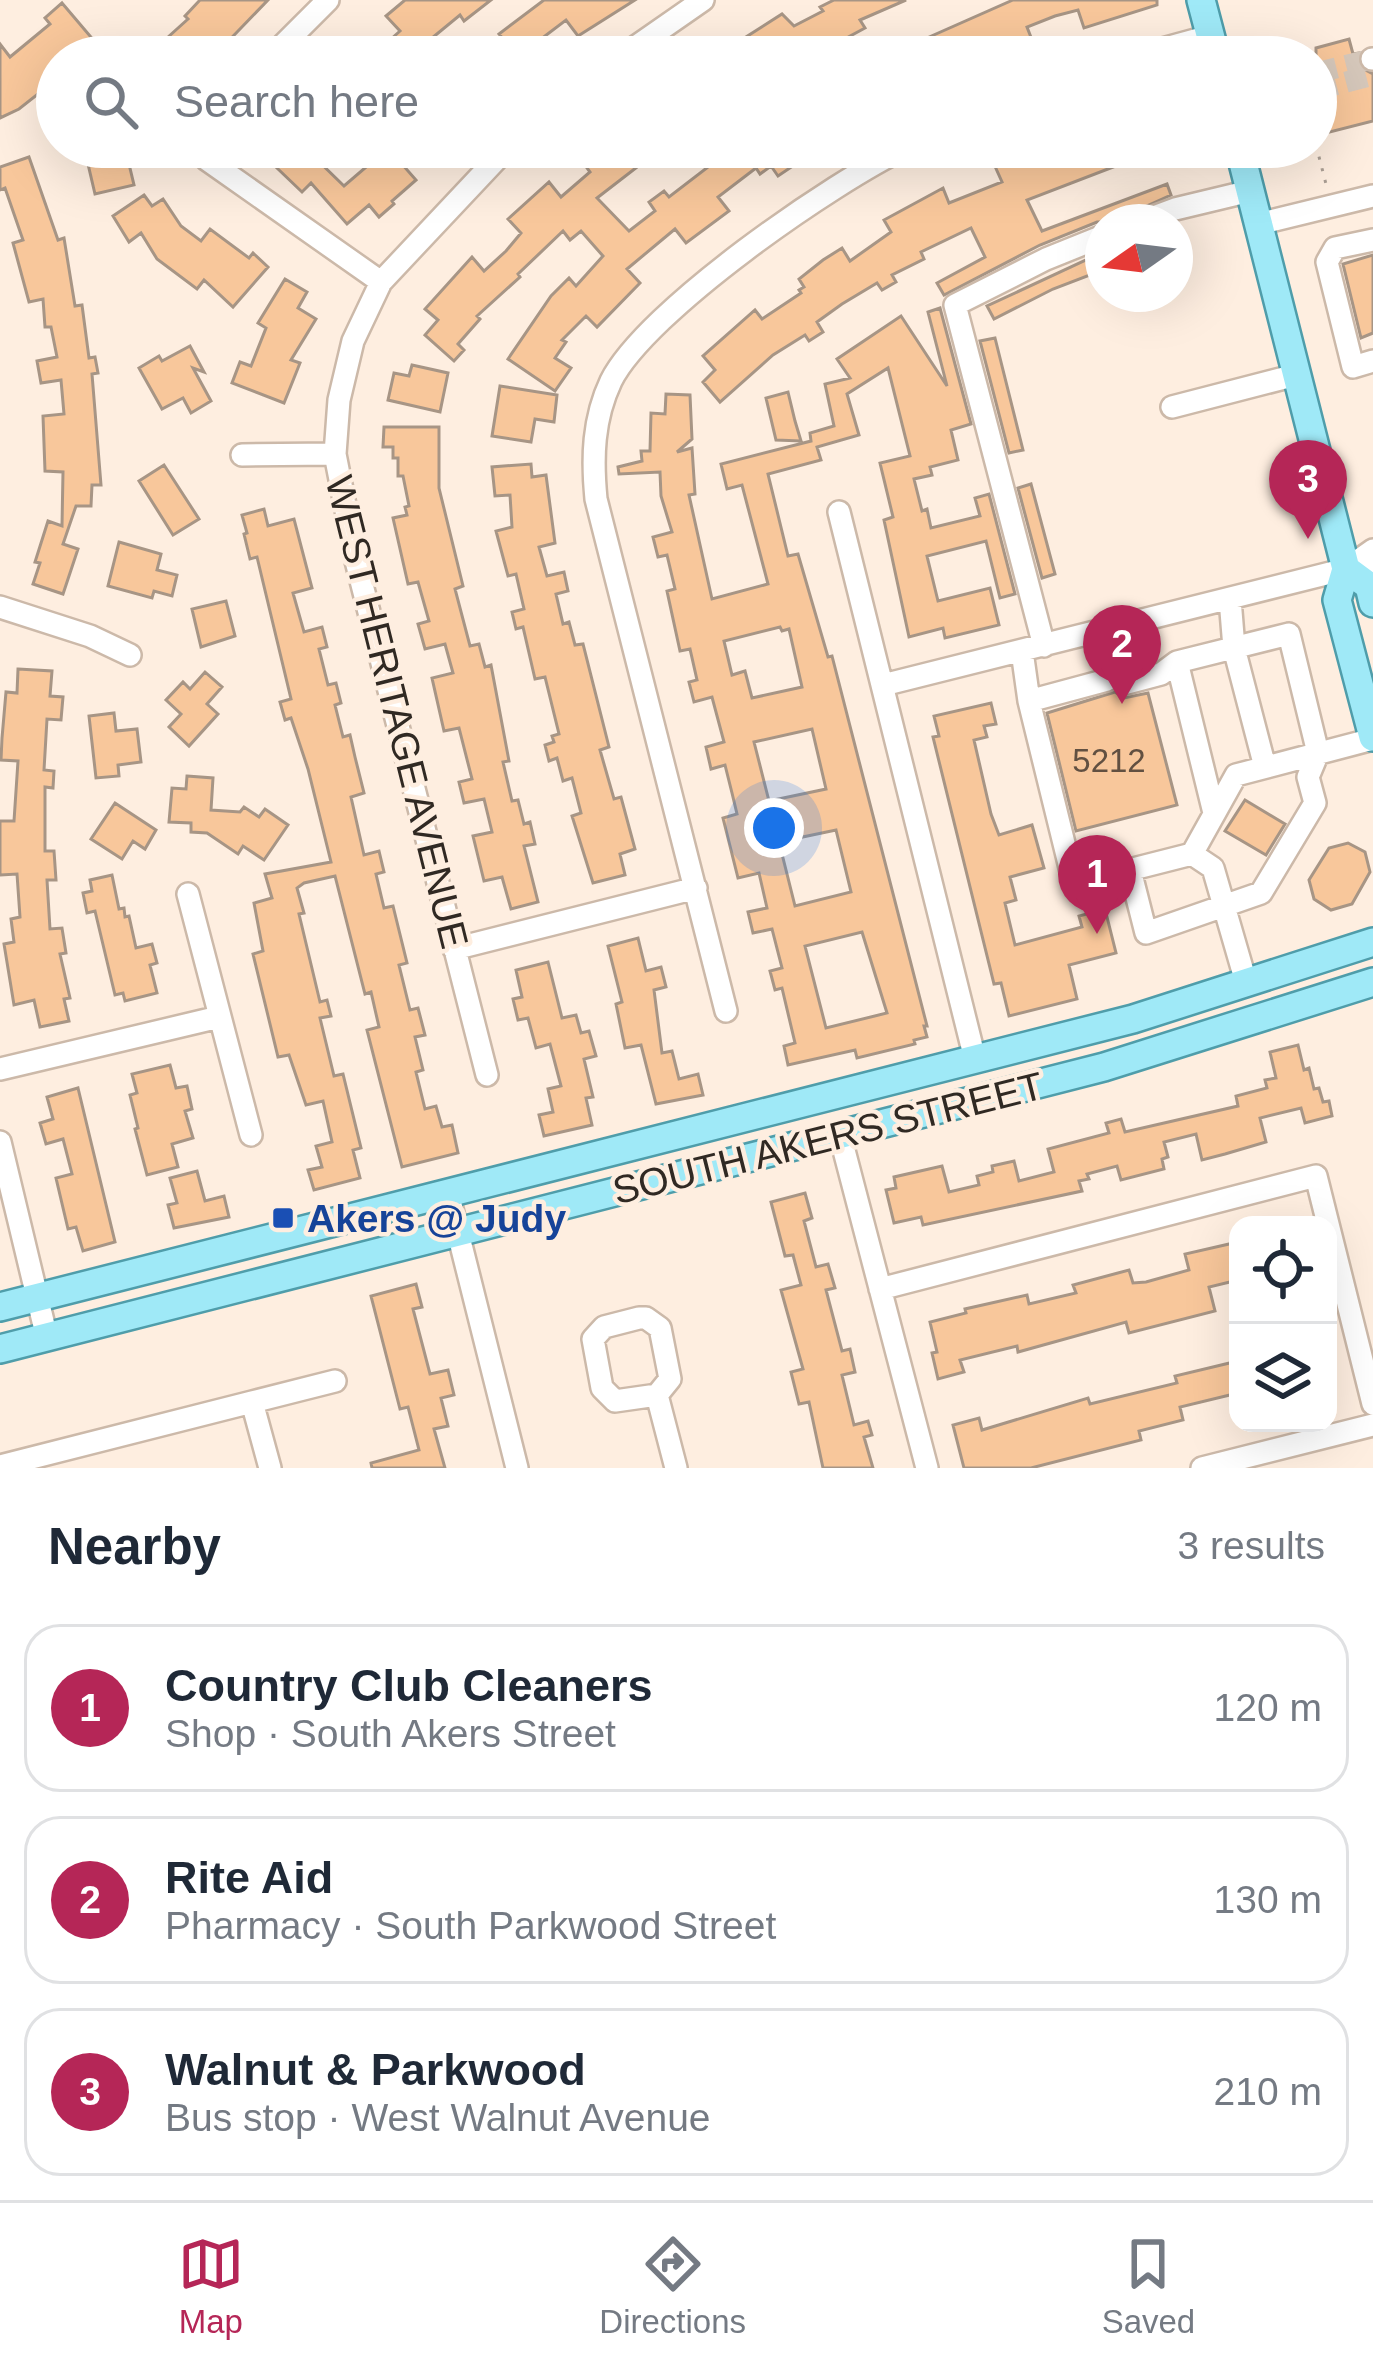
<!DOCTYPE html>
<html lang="en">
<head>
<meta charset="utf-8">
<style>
  :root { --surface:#fff; --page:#f6f6f7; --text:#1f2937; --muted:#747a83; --line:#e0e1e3; --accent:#b52657 }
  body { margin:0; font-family:Helvetica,sans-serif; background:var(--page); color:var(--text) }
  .controls { position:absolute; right:36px; bottom:36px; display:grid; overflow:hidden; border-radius:24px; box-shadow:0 12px 48px #0002 }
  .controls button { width:108px; height:108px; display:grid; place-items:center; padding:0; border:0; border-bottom:3px solid var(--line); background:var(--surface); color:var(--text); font:60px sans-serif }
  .compass { position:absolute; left:1085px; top:204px; width:108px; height:108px; border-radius:50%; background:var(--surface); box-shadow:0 12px 48px #0002; rotate:256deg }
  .you { position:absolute; left:774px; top:828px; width:42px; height:42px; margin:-30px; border:9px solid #fff; border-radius:50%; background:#1a73e8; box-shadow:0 0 0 18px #1a73e833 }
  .badge { display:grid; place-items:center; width:78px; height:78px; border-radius:50%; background:var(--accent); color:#fff; font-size:39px; font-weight:700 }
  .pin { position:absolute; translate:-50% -99px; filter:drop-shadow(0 3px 6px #0008) }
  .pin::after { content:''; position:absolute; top:63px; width:42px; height:36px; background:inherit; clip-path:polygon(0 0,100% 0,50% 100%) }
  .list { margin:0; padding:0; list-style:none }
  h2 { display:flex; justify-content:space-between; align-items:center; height:156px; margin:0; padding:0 48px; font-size:51px }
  h2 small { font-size:39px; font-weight:400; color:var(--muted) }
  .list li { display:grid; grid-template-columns:78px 1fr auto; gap:36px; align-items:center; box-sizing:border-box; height:168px; margin:0 24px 24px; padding:0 24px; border:3px solid var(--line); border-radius:36px }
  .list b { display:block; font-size:45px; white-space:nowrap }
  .list p { margin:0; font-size:39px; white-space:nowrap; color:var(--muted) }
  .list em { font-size:39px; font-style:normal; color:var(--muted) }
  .icon { flex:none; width:66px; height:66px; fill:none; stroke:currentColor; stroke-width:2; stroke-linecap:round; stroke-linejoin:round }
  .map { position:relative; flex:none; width:1373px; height:1468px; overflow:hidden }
  .search { position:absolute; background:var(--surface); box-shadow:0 12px 48px #0002; left:36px; right:36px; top:36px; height:132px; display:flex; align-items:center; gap:30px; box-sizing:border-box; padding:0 42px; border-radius:66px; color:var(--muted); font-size:45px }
  .sheet { height:732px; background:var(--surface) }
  nav { display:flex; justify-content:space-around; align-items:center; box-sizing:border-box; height:168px; border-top:3px solid var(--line); background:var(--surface); font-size:33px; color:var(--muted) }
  nav a { display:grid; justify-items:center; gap:6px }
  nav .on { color:var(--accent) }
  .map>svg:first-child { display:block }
  .building { fill:#f8c79b; stroke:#a79585; stroke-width:3; fill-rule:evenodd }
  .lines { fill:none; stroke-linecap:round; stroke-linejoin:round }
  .minor-tunnel { stroke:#d5c7ba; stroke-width:21; stroke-dasharray:21 10; stroke-linecap:butt }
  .minor-casing { stroke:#ccb9a9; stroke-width:26 }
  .major-casing { stroke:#4f9daa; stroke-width:32 }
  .path { stroke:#aa9e93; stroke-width:3; stroke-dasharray:3 9; stroke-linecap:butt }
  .minor { stroke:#fff; stroke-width:21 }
  .major { stroke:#9fe9f7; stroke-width:27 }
  .transit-dot { fill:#1a4fb4; stroke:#feeee0; stroke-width:4.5 }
  .labels { text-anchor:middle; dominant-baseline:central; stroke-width:9; stroke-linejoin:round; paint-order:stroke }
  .number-label { font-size:33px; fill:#625041 }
  .street-label { font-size:39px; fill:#302923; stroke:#feeee0 }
  .transit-label { font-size:39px; font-weight:bold; fill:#164399; stroke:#feeee0; text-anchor:start }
</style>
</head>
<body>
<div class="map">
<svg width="1373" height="1468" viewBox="0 0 1373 1468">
  <rect width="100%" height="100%" fill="#feeee0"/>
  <path class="building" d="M 200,0 L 268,0 L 213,57 L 146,57 L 188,19 L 185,16 Z
    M 405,0 L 491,0 L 464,21 L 460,15 L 409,57 L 371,57 L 400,31 L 386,16 Z
    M 544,0 L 635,0 L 578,36 L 566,20 L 541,39 L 556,57 L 503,57 L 496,48 L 505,41 L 499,34 Z
    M 834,0 L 906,0 L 860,20 L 865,28 L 830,47 L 832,51 L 822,57 L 744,57 L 735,44 L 782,14 L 794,26 L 823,11 L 820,7 Z
    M 1013,0 L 1157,0 L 1157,5 L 1084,28 L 1078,10 L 1055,16 L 1027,27 L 1034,45 L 1001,57 L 973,57 L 970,51 L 955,57 L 884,57 Z
    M 62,3 L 96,43 L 79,57 L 57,57 L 57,79 L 19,109 L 0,118 L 0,44 L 10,57 L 50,24 L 45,18 Z
    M 1349,39 L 1353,54 L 1359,53 L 1360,67 L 1373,74 L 1373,121 L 1322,134 L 1316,109 L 1316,48 Z
    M 84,147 L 143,147 L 146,160 L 129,164 L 134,185 L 95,194 Z
    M 255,147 L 304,147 L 344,186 L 372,162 L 369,158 L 382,147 L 420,147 L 401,163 L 416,180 L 392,201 L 394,204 L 379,217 L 369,205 L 347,224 L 311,183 L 302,192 Z
    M 586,147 L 663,147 L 597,198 L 629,231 L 655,211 L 649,202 L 664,191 L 669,197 L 734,147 L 821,147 L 778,176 L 771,166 L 760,174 L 756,168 L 718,197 L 729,211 L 686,243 L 675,229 L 627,269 L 640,283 L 597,327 L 586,316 L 562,340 L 566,342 L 555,358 L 571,368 L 555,391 L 508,359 L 551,296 L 569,278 L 576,286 L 603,256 L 581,231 L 570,240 L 563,231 L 518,274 L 520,277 L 477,316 L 480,319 L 458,344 L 464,350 L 454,361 L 425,335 L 438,320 L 425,309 L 472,257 L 484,271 L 506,251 L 521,233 L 508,219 L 549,182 L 561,197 L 590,172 L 577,154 Z
    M 1036,147 L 1052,147 L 1056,157 L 1091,147 L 1160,149 L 1027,200 L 1042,231 L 1167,184 L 1171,195 L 1111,222 L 1097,222 L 1040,245 L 944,295 L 937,283 L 985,257 L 971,228 L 921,252 L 924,259 L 892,275 L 896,282 L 882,290 L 877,283 L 842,304 L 817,322 L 823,332 L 809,341 L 805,335 L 773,355 L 720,402 L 703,382 L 715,370 L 703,356 L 755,310 L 762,319 L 801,293 L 799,290 L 804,287 L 799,279 L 823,260 L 842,248 L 850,261 L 891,232 L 884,220 L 943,188 L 949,203 L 1002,182 L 994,164 Z
    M 29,157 L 58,240 L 64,238 L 75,306 L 82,305 L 89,358 L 95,357 L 98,373 L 92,374 L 101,485 L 92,485 L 91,506 L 76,506 L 63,544 L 78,549 L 63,594 L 33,584 L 40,563 L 35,562 L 48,521 L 62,526 L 63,472 L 45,471 L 43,416 L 64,414 L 61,380 L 41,383 L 37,361 L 57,357 L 51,327 L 45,327 L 43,299 L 29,302 L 13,243 L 23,240 L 5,188 L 0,190 L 0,167 Z
    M 144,195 L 152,206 L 163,199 L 181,226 L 201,241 L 210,229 L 249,258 L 253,253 L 268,267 L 233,307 L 204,280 L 197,289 L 157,259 L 141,233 L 129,242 L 113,216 Z
    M 1103,252 L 1103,270 L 1053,289 L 994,319 L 987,306 Z
    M 1373,255 L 1373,333 L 1361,338 L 1343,264 Z
    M 285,279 L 307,292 L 298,308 L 316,319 L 291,360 L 300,363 L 284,403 L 232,383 L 240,362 L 251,366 L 266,328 L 258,323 Z
    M 940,308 L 971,424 L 951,430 L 958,460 L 930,467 L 932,475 L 914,479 L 922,511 L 927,509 L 931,528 L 980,516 L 975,498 L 989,494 L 1015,594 L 1000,598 L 986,541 L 927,556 L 938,601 L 990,588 L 999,625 L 945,638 L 943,628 L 909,637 L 884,520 L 893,517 L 880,463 L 910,456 L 888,368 L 847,394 L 859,435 L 817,447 L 821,460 L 768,474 L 788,556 L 798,554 L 828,657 L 832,656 L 927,1026 L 924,1026 L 927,1037 L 914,1040 L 915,1044 L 857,1058 L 855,1050 L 788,1065 L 784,1046 L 795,1043 L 782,988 L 775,990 L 770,971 L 782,968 L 772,929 L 753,933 L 748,912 L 767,908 L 759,873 L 738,878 L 723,818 L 737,814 L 732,793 L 725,765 L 711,769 L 706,747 L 724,742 L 712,697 L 694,702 L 689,682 L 697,680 L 690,649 L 680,651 L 667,591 L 675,589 L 667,555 L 658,557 L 653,537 L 672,532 L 661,496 L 660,472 L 619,474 L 618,467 L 642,461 L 641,451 L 650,451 L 651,413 L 665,414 L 666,394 L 690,395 L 692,439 L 677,452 L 692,448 L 695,494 L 689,495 L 712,599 L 768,584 L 742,485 L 727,489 L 721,464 L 811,441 L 810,433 L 834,426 L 825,384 L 850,378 L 837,359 L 901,316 L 947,386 L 928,312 ZM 780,627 L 782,631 L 789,629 L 802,687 L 752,698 L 745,671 L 732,675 L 724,641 ZM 812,729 L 826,789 L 769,801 L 754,742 ZM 836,830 L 851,892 L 795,906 L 779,842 ZM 862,932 L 887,1013 L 826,1028 L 805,946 Z
    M 995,338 L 1023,450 L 1009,453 L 980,341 Z
    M 190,346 L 204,372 L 193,368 L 211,401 L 191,413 L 183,398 L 162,409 L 139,368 L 159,356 L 162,361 Z
    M 412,365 L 448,373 L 440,412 L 388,400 L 394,373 L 409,376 Z
    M 500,386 L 557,395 L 554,422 L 535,419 L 531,442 L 492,436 Z
    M 788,392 L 795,421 L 801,441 L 776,440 L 766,398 Z
    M 384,427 L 439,427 L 439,488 L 463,586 L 455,589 L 470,646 L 479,644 L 485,667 L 491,665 L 509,761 L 503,762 L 512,801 L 518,800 L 524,824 L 530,822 L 535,844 L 524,846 L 538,902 L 511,909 L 502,877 L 484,881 L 473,836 L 492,832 L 484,799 L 464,803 L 459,782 L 472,779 L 459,728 L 444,731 L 432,678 L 453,673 L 445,644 L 425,649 L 418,624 L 429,621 L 418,582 L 408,584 L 393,518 L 407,515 L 405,507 L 409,506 L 403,476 L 398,476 L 398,458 L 393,458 L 393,447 L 383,447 Z
    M 531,464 L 532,477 L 546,475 L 555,543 L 539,547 L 547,576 L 564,572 L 568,591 L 556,594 L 563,624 L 569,622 L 575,645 L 583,644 L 609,747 L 600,750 L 614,799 L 621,797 L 635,849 L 620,854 L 625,875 L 593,883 L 572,816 L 581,813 L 572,778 L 563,781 L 557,758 L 549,761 L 545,745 L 554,742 L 552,736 L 559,734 L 545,677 L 535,679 L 523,627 L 516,629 L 512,612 L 524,609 L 516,574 L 508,576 L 496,531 L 512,527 L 510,495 L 495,496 L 492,467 Z
    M 164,465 L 199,519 L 173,535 L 139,481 Z
    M 1031,484 L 1055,574 L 1042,578 L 1018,488 Z
    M 264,509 L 268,526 L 294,519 L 312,588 L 293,593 L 304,632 L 322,627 L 327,647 L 319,649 L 328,685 L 336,683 L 341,703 L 335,705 L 343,737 L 350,735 L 355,757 L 364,793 L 351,797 L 364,855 L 379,851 L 384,872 L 376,874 L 384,908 L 393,906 L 407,963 L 399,965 L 410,1010 L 418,1008 L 425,1035 L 415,1037 L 423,1070 L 416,1072 L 425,1109 L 436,1106 L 442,1127 L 452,1125 L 458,1153 L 402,1167 L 367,1030 L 379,1027 L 371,992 L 365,994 L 335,876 L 304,883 L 297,888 L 304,913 L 299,914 L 320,1002 L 327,1000 L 331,1016 L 320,1018 L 334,1076 L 343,1074 L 361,1148 L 353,1150 L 360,1178 L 314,1190 L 308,1170 L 322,1167 L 316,1146 L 332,1142 L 323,1101 L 306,1105 L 289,1055 L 278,1057 L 253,954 L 263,951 L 254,903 L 272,898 L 265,874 L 331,862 L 308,769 L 291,718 L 285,720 L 280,702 L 291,699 L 257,557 L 250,559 L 244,534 L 247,533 L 242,515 Z
    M 119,542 L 161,554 L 157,570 L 177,575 L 172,596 L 154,591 L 152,598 L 108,586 Z
    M 226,601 L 235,636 L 201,647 L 192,609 Z
    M 18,669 L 52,671 L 50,696 L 63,697 L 61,720 L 47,719 L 44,770 L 54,771 L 53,788 L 45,787 L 45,851 L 54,851 L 56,880 L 47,880 L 50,929 L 62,928 L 66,953 L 60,954 L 70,998 L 64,999 L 69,1021 L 40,1027 L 34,1000 L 14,1005 L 4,944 L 14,942 L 11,919 L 20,917 L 17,874 L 0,875 L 0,821 L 14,821 L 18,761 L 1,760 L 2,738 L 6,692 L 17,693 Z
    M 205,672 L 222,687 L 207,704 L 218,714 L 189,746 L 169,727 L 181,714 L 166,700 L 183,682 L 190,689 Z
    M 1115,692 L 1124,698 L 1148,693 L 1177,805 L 1076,831 L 1047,713 Z
    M 991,703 L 996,724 L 984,726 L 987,737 L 974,740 L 991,814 L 999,835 L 1032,825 L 1044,868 L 1010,877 L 1016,900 L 1005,903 L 1015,945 L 1082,927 L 1079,916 L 1105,909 L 1116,953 L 1069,965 L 1077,999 L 1009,1016 L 1001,983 L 994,984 L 933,737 L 939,736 L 934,716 Z
    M 114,713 L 116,731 L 137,729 L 141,762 L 118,765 L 119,776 L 96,778 L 89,716 Z
    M 187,776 L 213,778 L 211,810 L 240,812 L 244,807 L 259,817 L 265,809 L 288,825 L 264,860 L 243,846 L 238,854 L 207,833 L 191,832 L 191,823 L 169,822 L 172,788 L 186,789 Z
    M 1245,800 L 1285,824 L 1266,855 L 1225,831 Z
    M 115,803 L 156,830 L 145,849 L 133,841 L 122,859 L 91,839 Z
    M 1348,843 L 1365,852 L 1370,872 L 1352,904 L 1331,910 L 1314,899 L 1309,880 L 1329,848 Z
    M 112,875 L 119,909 L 124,908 L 125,917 L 129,916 L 136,948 L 152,944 L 157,963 L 150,965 L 157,993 L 125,1001 L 123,993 L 115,995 L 95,911 L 87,913 L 83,893 L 92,891 L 90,880 Z
    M 638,938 L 646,971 L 661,967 L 666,987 L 654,990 L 662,1053 L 672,1051 L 679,1079 L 698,1074 L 703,1095 L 656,1104 L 641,1045 L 625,1048 L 616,1004 L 622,1002 L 608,946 Z
    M 548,962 L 562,1018 L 576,1015 L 581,1033 L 589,1031 L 596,1056 L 584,1059 L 593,1097 L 586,1098 L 592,1125 L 544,1136 L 539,1115 L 553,1112 L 548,1089 L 561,1086 L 550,1044 L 536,1048 L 528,1018 L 518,1020 L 513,999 L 522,997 L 516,970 Z
    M 1298,1045 L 1304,1070 L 1309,1068 L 1314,1089 L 1319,1088 L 1323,1102 L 1329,1101 L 1332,1116 L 1305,1123 L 1301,1108 L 1260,1118 L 1266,1142 L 1225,1154 L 1202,1160 L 1196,1134 L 1164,1142 L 1168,1157 L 1162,1159 L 1164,1169 L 1121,1180 L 1117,1166 L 1087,1174 L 1089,1179 L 1079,1181 L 1082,1191 L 923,1225 L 921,1217 L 894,1223 L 886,1190 L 896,1188 L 894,1177 L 942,1166 L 949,1192 L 979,1185 L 977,1176 L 993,1172 L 992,1166 L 1014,1161 L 1019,1181 L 1054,1172 L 1048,1149 L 1109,1133 L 1106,1123 L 1121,1119 L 1125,1132 L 1238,1106 L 1236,1096 L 1267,1088 L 1265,1080 L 1276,1078 L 1270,1052 Z
    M 170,1065 L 176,1088 L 187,1086 L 192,1109 L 185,1111 L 193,1138 L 172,1144 L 178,1167 L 147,1175 L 135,1129 L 138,1128 L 130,1095 L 137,1093 L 132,1074 Z
    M 78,1088 L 115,1242 L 83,1251 L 76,1227 L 68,1229 L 56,1178 L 72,1174 L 63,1139 L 46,1144 L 40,1123 L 53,1119 L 47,1097 Z
    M 197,1171 L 205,1201 L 224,1196 L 229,1217 L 174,1228 L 168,1205 L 177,1203 L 170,1178 Z
    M 805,1193 L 812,1218 L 804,1221 L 816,1267 L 828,1264 L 835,1288 L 826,1290 L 842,1351 L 850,1349 L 855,1372 L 842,1375 L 854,1425 L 868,1421 L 872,1435 L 864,1437 L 873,1468 L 823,1468 L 809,1402 L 799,1404 L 791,1372 L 803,1369 L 781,1290 L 801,1285 L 793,1255 L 785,1256 L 771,1202 Z
    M 1238,1242 L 1238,1280 L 1209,1287 L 1215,1311 L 1129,1333 L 1126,1322 L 1018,1352 L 1017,1346 L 960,1360 L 964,1372 L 938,1379 L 932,1353 L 937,1352 L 930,1322 L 966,1313 L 965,1309 L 1027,1295 L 1029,1304 L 1076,1293 L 1073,1285 L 1129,1270 L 1133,1283 L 1146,1282 L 1189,1270 L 1185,1254 Z
    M 416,1284 L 422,1307 L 413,1309 L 430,1374 L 448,1370 L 454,1395 L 441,1398 L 448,1426 L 434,1429 L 445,1468 L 372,1468 L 371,1463 L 419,1450 L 408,1407 L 400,1409 L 371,1296 Z
    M 1238,1361 L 1238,1393 L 1180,1407 L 1183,1420 L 1139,1431 L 1141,1440 L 1031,1468 L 964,1468 L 953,1425 L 979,1418 L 982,1430 L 1088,1398 L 1090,1404 L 1177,1383 L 1175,1376 Z"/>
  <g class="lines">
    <path class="minor-tunnel" d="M 1316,73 L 1372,59
      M 1316,90 L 1373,75"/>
    <g class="minor-casing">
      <path id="minor" d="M 271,57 L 328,0
        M 621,57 L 703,0
        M 1133,57 L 1210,36
        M 1372,59 L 1373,59
        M 200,147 L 206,159 L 381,282
        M 1140,222 L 1175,209 L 1250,191
        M 1258,224 L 1373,196
        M 1373,240 L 1335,248 L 1327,262 L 1353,367 L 1373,361
        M 1172,407 L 1296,375
        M 242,455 L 335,454
        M 839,512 L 975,1059
        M 1346,569 L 1373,550
        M 1230,599 L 1234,648 L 1265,767
        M 0,607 L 90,636 L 130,655
        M 1044,646 L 955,305 L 1046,259 L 1103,236
        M 1022,651 L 1029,701 L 1074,884 L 1192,854
        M 1127,683 L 1161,674 L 1177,662
        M 883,685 L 1346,569 L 1373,571
        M 1029,701 L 1107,680
        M 1130,870 L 1146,933 L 1261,893 L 1315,803 L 1308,777 L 1318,753 L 1289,634 L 1177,662 L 1214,813
        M 188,894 L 251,1135
        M 454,949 L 696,888
        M 1246,982 L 1213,868 L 1192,854 L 1236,775 L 1373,739
        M 726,1011 L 596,499 C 592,458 593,419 611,381 C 646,311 834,181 907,147
        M 0,1069 L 219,1017
        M 487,1075 L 356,561 L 335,454 L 339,400 L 353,341 L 381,282 L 508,147
        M 840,1135 L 927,1468
        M 0,1142 L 47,1338
        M 448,1193 L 517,1468
        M 880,1289 L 1316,1176 L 1373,1404
        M 639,1318 L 646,1318 L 660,1328 L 670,1379 L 657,1395 L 615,1401 L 602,1388 L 593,1339 L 604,1327 Z
        M 657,1395 L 676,1468
        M 252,1402 L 335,1381
        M 0,1466 L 252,1402 L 270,1468
        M 1202,1468 L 1373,1425"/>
    </g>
    <g class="major-casing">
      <path id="major" d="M 1201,0 L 1216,57
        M 1239,147 L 1346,569 L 1337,600 L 1373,737
        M 1346,569 L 1369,586 L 1373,603
        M 0,1307 L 1133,1019 L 1373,942
        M 0,1349 L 1104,1067 L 1373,982"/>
    </g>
    <path class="path" d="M 1316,145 L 1326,184"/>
    <use href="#minor" class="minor"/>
    <use href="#major" class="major"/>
  </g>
  <rect class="transit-dot" x="271" y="1206" width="24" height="24" rx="6"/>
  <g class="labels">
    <g class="number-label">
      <text x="1109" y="760">5212</text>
    </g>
    <g class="street-label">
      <text transform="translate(397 712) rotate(76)">WEST HERITAGE AVENUE</text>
      <text transform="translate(828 1138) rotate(-14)">SOUTH AKERS STREET</text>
    </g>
    <g class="transit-label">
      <text x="307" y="1218">Akers @ Judy</text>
    </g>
  </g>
</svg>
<div class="controls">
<button><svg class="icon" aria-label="locate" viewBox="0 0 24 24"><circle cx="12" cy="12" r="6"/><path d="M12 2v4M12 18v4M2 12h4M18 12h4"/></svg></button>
<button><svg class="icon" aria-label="layers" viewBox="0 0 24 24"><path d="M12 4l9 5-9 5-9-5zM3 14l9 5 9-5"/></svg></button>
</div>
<svg class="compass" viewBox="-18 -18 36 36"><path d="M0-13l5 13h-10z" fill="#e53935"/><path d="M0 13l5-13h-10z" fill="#747a83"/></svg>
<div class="you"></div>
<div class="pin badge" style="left:1097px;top:934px">1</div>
<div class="pin badge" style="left:1122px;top:704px">2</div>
<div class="pin badge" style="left:1308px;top:539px">3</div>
<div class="search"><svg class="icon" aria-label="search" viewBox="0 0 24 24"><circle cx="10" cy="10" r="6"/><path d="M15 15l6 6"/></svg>Search here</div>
</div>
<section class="sheet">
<h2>Nearby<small>3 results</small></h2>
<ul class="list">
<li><span class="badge">1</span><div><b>Country Club Cleaners</b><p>Shop · South Akers Street</p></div><em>120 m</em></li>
<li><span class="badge">2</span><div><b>Rite Aid</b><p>Pharmacy · South Parkwood Street</p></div><em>130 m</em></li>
<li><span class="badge">3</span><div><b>Walnut &amp; Parkwood</b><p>Bus stop · West Walnut Avenue</p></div><em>210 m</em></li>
</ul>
</section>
<nav>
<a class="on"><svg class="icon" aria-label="map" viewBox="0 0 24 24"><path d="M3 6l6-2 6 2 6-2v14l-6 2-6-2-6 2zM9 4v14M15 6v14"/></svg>Map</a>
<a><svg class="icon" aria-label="directions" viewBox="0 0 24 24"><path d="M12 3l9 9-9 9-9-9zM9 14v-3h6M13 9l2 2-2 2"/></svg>Directions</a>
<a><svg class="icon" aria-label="saved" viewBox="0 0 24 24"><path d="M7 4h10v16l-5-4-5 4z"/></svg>Saved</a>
</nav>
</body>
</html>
